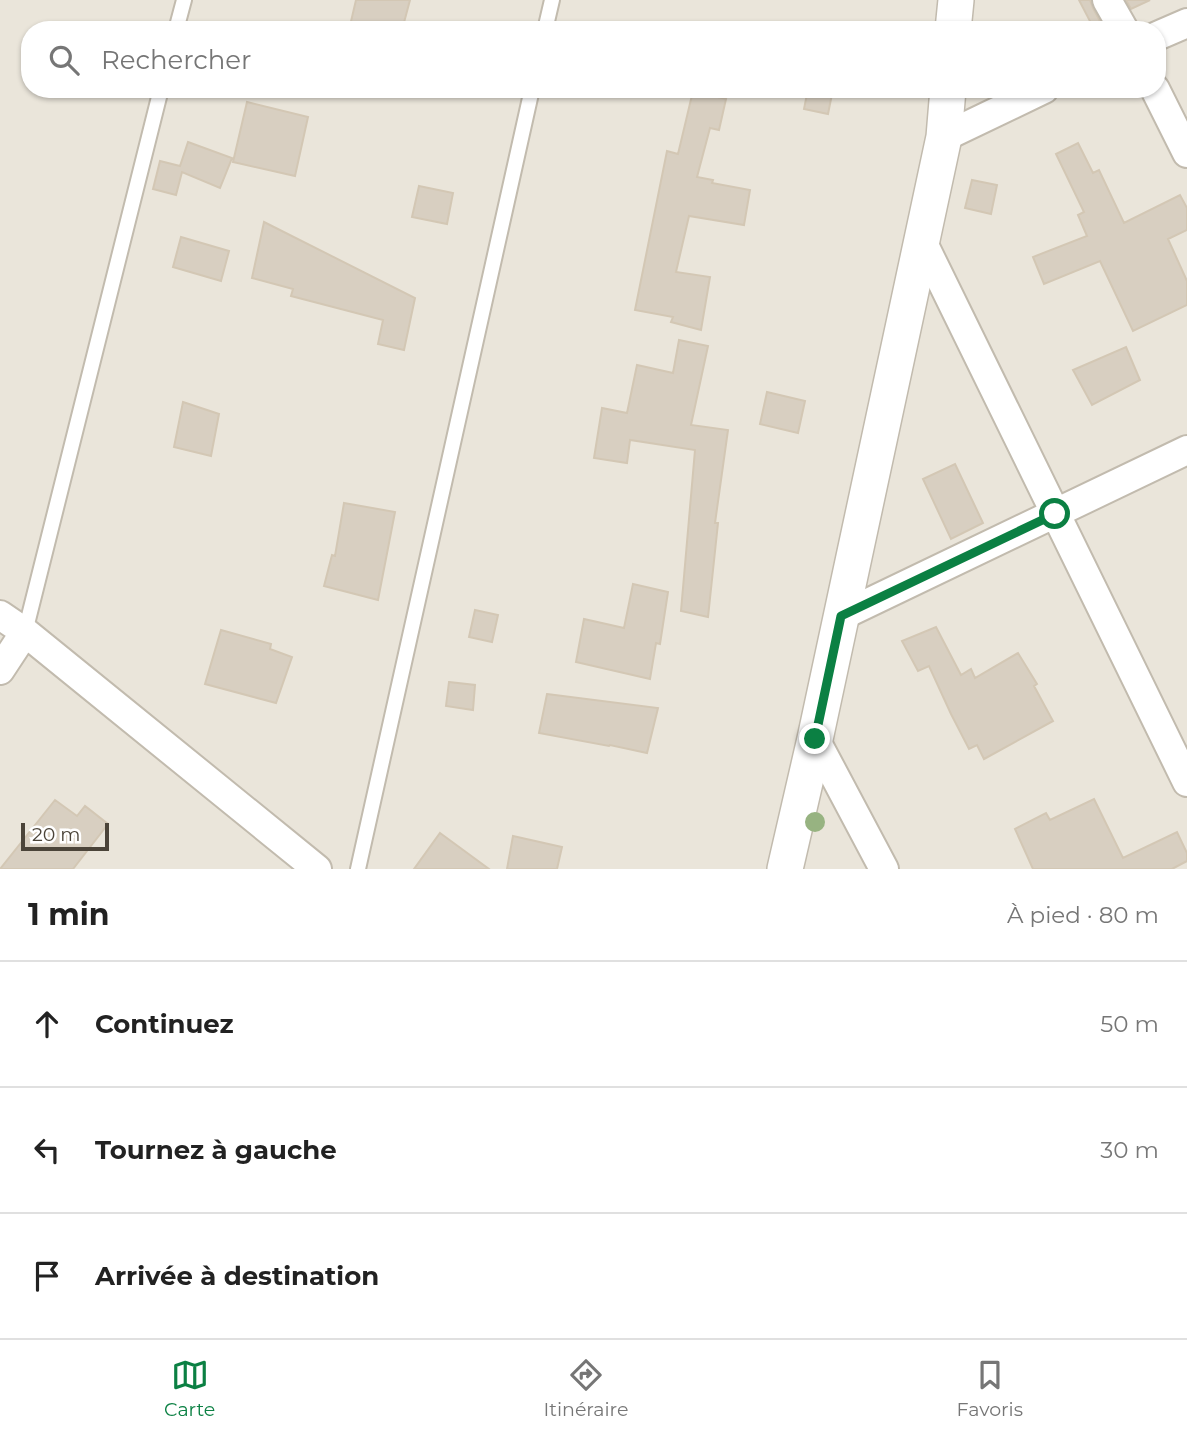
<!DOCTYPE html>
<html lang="fr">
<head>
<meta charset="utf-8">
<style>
  :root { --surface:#fff; --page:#f2f2f2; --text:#222; --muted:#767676; --line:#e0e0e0; --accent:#0b8043 }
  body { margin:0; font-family:Montserrat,sans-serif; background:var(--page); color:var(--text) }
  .scale { position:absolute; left:21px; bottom:18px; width:88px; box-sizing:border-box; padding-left:7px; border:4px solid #4b4439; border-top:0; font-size:19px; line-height:24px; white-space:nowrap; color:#4b4439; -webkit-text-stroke:5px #fff; paint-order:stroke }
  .stop { position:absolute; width:21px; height:21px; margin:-16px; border:5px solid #0b8043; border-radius:50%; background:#fff }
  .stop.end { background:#0b8043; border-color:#fff; box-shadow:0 2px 7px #0008 }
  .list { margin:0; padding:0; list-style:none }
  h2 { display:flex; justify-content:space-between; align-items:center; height:91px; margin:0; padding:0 28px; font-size:30px }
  h2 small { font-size:23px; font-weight:400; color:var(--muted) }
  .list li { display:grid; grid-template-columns:46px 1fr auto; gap:21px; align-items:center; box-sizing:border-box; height:126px; padding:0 28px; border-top:2px solid var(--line) }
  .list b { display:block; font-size:26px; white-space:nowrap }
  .list em { font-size:23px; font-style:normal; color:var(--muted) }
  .icon { flex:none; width:38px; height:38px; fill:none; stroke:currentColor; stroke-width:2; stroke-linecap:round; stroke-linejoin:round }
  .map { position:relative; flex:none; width:1187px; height:869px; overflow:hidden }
  .search { position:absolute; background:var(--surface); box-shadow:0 2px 5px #0004; left:21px; right:21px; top:21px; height:77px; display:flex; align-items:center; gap:18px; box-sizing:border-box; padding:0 24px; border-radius:28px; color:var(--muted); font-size:26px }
  .sheet { height:469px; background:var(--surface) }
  nav { display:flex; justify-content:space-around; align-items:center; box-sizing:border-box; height:98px; border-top:2px solid var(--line); background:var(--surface); font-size:19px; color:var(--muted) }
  nav a { display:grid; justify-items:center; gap:4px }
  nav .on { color:var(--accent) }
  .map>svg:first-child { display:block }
  .residential { fill:#eae5da; fill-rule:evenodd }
  .building { fill:#d8cfc1; stroke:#d3c7b4; stroke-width:2 }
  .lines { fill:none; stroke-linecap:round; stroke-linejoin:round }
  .service-casing { stroke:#c2bbae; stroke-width:18 }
  .minor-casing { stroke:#c2bbae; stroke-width:32 }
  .tertiary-casing { stroke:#c2bbae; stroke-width:38 }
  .service { stroke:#fff; stroke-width:14 }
  .minor { stroke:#fff; stroke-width:28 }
  .tertiary { stroke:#fff; stroke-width:35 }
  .tree { fill:#97b381 }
  .route { stroke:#0b8043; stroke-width:9 }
</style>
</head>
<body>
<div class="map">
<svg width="1187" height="869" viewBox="0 0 1187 869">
  <rect width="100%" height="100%" fill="#f6f3ec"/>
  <path class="residential" d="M 0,0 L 1187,0 L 1187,869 L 0,869 ZM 30,30 L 1157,30 L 1157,89 L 30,89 Z"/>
  <path class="building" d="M 356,0 L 410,0 L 402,30 L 349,30 Z
    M 1079,0 L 1090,0 L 1093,8 L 1101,23 L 1093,27 Z
    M 1126,0 L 1150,0 L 1131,9 Z
    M 808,89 L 833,89 L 828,114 L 804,109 Z
    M 693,91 L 726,99 L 719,130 L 710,128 L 697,177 L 713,180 L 712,183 L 750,190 L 744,225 L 689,216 L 676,272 L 710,277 L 701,330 L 671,322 L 673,317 L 635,310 L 667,151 L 678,154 Z
    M 247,102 L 308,117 L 295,176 L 233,162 Z
    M 188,142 L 232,158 L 220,188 L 182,172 L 176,195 L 153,189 L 160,161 L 180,166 Z
    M 1078,143 L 1093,173 L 1099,170 L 1124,223 L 1180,195 L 1187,208 L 1187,230 L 1168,239 L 1187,281 L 1187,305 L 1133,331 L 1100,261 L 1044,284 L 1033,257 L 1087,236 L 1078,215 L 1084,212 L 1056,154 Z
    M 972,180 L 997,185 L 991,214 L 965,208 Z
    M 419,186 L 453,193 L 447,224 L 412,217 Z
    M 264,222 L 415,298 L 404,350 L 378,344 L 383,320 L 291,296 L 293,289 L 252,278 Z
    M 181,237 L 229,251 L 221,281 L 173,267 Z
    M 679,340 L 708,346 L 691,425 L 728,430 L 715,523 L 718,523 L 708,617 L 681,611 L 695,450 L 630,440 L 627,463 L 594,458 L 602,408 L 627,413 L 637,365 L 673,373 Z
    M 1126,347 L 1140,380 L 1092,405 L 1073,370 Z
    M 767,392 L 805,401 L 798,433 L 760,424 Z
    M 183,402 L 219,414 L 211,456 L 174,447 Z
    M 955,464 L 983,523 L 951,539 L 923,479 Z
    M 344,503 L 395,512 L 378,600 L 324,586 L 332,555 L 335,556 Z
    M 633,584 L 668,592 L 660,644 L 656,643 L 650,679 L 576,662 L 584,619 L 624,628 Z
    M 475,610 L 498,615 L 492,642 L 469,637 Z
    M 936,627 L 961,675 L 971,669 L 975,678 L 1018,653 L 1037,684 L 1034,686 L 1053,721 L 984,759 L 977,745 L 969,749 L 951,714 L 929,666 L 918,671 L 902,641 Z
    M 221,630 L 271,644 L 270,649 L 292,657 L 276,703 L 205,684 Z
    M 449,682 L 475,685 L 473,710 L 446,706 Z
    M 547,694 L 658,708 L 647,753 L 610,745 L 609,746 L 539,733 Z
    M 1094,799 L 1123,858 L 1177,832 L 1187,853 L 1187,861 L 1172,869 L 1033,869 L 1015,829 L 1046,813 L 1050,820 Z
    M 55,800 L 77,816 L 85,806 L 108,824 L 73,869 L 0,869 Z
    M 440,833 L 489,869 L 414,869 Z
    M 513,836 L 562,847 L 557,869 L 507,869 Z"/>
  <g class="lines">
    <g class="service-casing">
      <path id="service" d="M 176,30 L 184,0
        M 545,30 L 552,0
        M 25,632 L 161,89
        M 358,869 L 532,89"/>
    </g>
    <g class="minor-casing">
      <path id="minor" d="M 1107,0 L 1124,30
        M 1157,36 L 1187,23
        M 1155,89 L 1187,153
        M 944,137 L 1044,89
        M 922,241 L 1187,782
        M 0,615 L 25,632 L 317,869
        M 841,616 L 1187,450
        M 0,670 L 25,632
        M 815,739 L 884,869"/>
    </g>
    <g class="tertiary-casing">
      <path id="tertiary" d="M 953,30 L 956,0
        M 785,869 L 815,739 L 944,137 L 948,89"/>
    </g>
    <use href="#service" class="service"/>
    <use href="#minor" class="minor"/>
    <use href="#tertiary" class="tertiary"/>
  </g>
  <circle class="tree" cx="815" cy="822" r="10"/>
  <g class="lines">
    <path class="route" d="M 815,739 L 841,616 L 1055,514"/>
  </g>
</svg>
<div class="scale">20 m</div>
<div class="stop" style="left:1055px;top:514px"></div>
<div class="stop end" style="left:815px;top:739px"></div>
<div class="search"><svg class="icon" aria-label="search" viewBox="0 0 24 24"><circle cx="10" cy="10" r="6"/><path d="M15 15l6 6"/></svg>Rechercher</div>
</div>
<section class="sheet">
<h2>1 min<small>À pied · 80 m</small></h2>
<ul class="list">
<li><svg class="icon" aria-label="ahead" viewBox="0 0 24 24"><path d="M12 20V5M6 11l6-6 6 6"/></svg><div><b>Continuez</b></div><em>50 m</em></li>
<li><svg class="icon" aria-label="left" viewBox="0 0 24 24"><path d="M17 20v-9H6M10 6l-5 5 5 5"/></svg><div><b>Tournez à gauche</b></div><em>30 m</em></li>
<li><svg class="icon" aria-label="arrive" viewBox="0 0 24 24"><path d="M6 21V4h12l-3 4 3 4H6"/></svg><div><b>Arrivée à destination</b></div></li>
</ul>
</section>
<nav>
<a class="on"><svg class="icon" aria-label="map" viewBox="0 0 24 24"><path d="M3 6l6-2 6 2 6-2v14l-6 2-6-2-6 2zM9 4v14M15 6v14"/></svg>Carte</a>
<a><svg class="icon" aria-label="directions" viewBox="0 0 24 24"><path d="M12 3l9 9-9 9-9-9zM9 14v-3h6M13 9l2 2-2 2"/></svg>Itinéraire</a>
<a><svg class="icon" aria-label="saved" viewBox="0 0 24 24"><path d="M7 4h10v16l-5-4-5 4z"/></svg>Favoris</a>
</nav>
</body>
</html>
